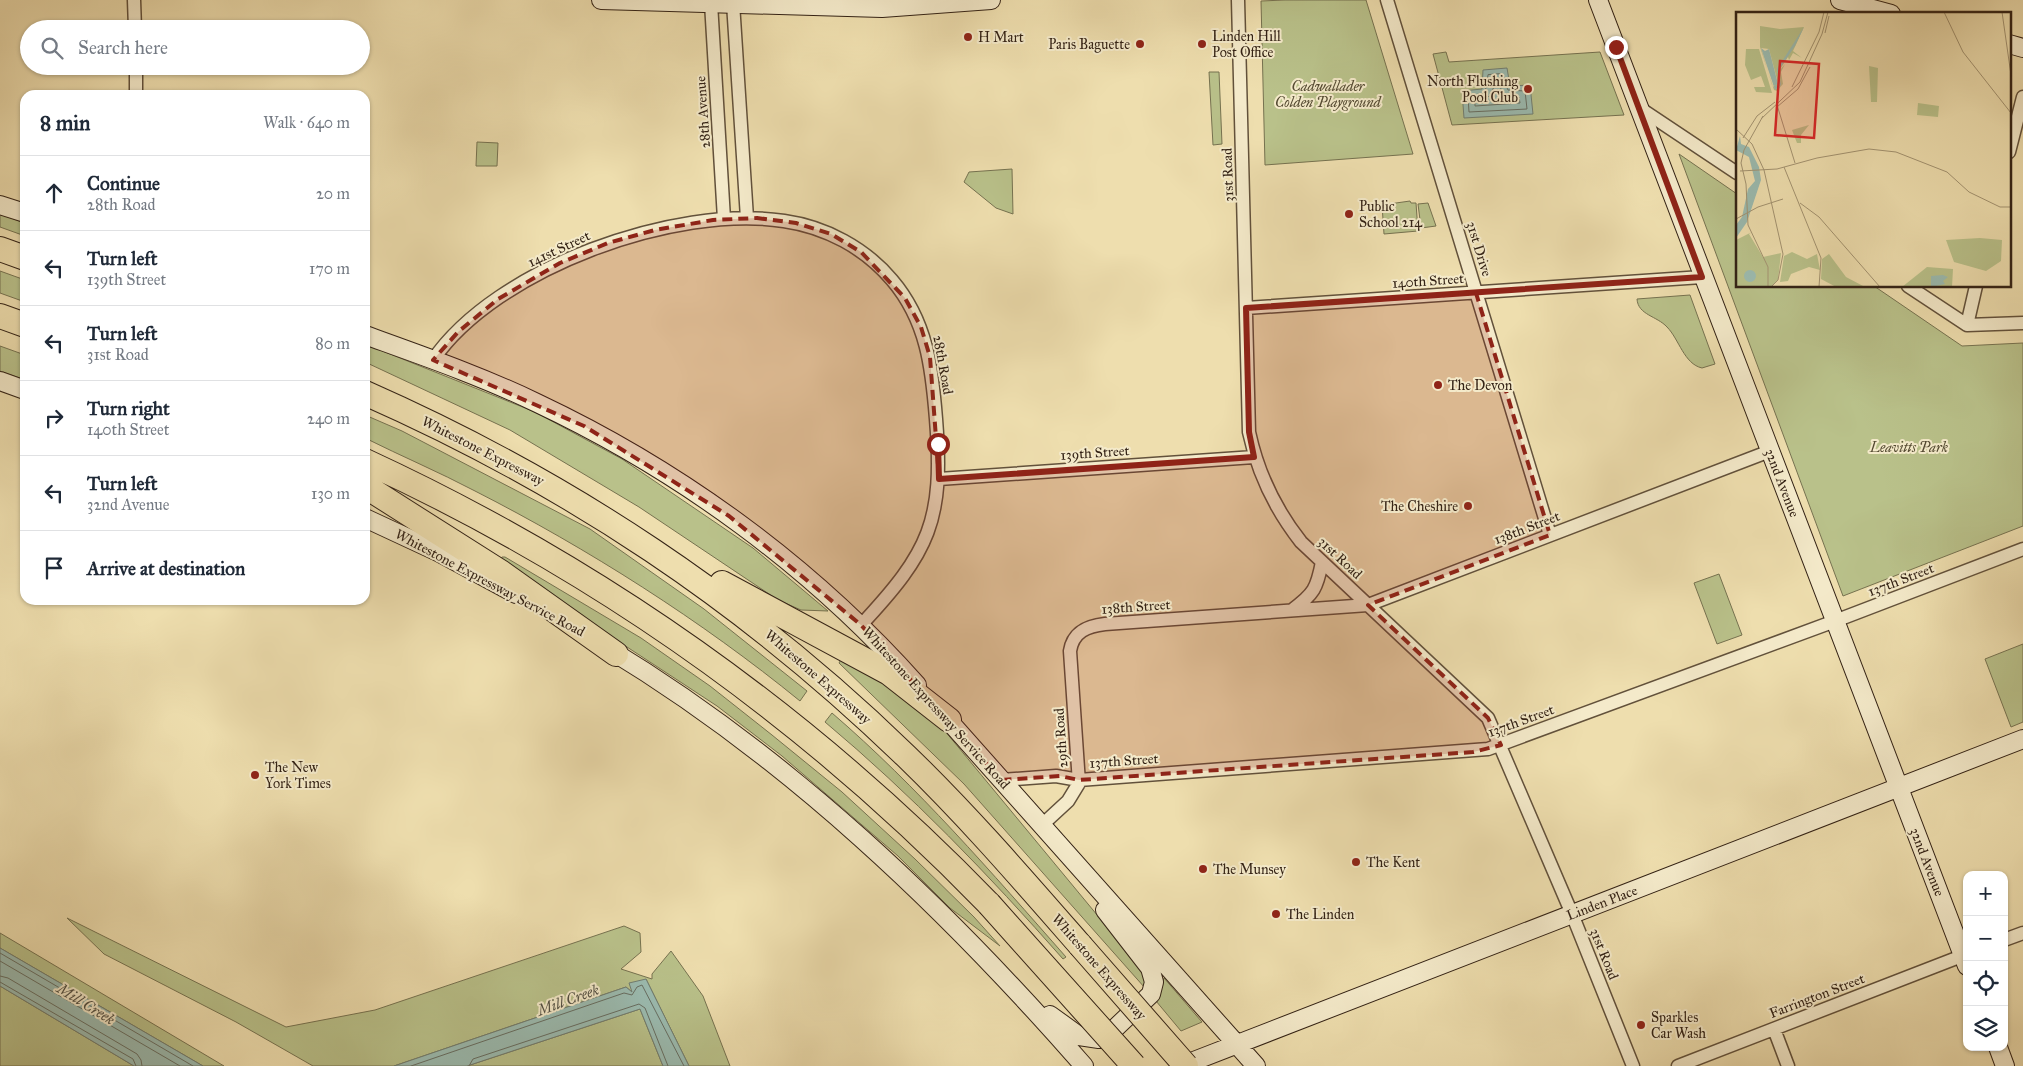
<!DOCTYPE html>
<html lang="en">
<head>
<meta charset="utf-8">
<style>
  :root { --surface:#fff; --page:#f6f6f7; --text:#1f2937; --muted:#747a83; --line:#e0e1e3 }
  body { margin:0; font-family:"IM FELL Great Primer",serif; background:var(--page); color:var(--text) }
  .controls { position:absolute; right:15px; bottom:15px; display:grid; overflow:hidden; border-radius:10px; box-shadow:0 1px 4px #0004 }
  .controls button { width:45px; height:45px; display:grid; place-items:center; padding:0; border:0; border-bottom:1px solid var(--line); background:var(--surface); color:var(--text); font:25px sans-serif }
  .stop { position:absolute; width:15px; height:15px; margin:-11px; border:4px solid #8f2418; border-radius:50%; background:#fff }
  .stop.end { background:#8f2418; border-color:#fff; box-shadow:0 1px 5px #0008 }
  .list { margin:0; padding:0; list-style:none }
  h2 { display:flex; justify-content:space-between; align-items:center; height:65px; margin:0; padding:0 20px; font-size:21px }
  h2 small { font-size:16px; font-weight:400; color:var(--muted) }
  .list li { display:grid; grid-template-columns:32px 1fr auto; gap:15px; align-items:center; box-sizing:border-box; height:75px; padding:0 20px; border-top:1px solid var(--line) }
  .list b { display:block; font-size:19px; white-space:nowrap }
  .list p { margin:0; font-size:16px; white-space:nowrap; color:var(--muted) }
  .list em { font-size:16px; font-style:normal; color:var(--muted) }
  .icon { flex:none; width:28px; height:28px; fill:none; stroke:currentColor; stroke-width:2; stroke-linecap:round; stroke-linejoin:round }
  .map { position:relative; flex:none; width:2023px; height:1066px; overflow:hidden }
  .search { position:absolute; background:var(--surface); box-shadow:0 1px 4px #0004; left:20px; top:20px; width:350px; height:55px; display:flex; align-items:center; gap:12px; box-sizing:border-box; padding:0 18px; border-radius:28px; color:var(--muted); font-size:19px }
  .panel { position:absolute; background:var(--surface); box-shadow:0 1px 4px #0004; left:20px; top:90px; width:350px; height:515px; border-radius:15px }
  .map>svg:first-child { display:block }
  .green { fill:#b9c18a; stroke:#767250 }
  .water { fill:#9bbbb0; stroke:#717e72 }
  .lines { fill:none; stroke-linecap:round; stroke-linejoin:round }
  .shore { stroke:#676e62; stroke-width:1 }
  .street-casing { stroke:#62513b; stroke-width:15 }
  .secondary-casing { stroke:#332215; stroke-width:20 }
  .highway-casing { stroke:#332215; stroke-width:26 }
  .street { stroke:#f4eaca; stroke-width:12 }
  .secondary { stroke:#f4eaca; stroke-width:18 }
  .highway { stroke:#eedeae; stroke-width:24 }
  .highway-bridge-casing { stroke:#332215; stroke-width:26; stroke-linecap:butt }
  .highway-bridge { stroke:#eedeae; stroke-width:24 }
  .route { stroke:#8f2418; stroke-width:6 }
  .marked { fill:#8f2418; fill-opacity:0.2; stroke:#8f2418; stroke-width:4; stroke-dasharray:10 6; stroke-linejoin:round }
  .poi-dot { fill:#8f2418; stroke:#f4eaca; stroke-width:2 }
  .labels { text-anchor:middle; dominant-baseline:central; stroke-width:4; stroke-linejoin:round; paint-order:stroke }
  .poi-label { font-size:14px; fill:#332215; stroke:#f4eaca; text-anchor:start }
  .park-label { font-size:14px; font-style:italic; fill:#544a32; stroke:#f4eaca }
  .street-label { font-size:14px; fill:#332215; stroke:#f4eaca }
  .water-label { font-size:15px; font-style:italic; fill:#525044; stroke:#f4eaca }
  .inset-road { fill:none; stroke:#a39371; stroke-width:1 }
  .view { fill:#d62828; fill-opacity:0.15; stroke:#d62828; stroke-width:2.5 }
  .inset-edge { fill:none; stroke:#332215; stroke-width:2.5 }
</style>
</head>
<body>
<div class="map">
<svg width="2023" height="1066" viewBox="0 0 2023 1066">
  <rect width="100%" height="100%" fill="#eedeae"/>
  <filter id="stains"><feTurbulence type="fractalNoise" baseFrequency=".004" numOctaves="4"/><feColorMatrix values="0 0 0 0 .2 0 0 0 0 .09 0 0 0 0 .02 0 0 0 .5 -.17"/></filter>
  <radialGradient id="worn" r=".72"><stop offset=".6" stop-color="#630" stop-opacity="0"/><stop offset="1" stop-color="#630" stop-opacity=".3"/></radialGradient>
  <path class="green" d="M 1285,0 L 1366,0 L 1413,154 L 1265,165 L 1261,1 Z
    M 1446,52 L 1449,62 L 1600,52 L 1624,115 L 1452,125 L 1433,54 Z
    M 1209,72 L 1219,72 L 1222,144 L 1213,145 Z
    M 477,142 L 498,143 L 497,166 L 476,166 Z
    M 1679,154 L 1737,194 L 1737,286 L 1874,286 L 1962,346 L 2023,343 L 2023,526 L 1843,596 Z
    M 1012,169 L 1013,214 L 996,208 L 964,182 L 969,172 Z
    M 1410,201 L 1411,203 L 1416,203 L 1418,231 L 1384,234 L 1382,205 Z
    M 1428,203 L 1436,226 L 1421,228 L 1418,204 Z
    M 0,214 L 25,223 L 25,236 L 0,227 Z
    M 0,271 L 25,280 L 25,302 L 0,293 Z
    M 1690,295 L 1715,364 L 1702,368 C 1684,364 1679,339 1667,327 C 1657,316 1638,315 1637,299 Z
    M 365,344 L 535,412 L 622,459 L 753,548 L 828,611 L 801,610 L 778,600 L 639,507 L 510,430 L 365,362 Z
    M 0,346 L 25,355 L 25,380 L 0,371 Z
    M 365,415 L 402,431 L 590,529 L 704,609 L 807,691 L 800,701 C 702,621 587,548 475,491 C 439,472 401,456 365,438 Z
    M 502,557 L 505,557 L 641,638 L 710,686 L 772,735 L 842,792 L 915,859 L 974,917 L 1000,946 L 950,908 L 898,856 L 782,756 L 717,706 L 505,567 L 500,560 Z
    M 1719,574 L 1742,635 L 1717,644 L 1694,583 Z
    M 2023,644 L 2023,722 L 2011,727 L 1985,659 Z
    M 843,656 L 935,719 L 1136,962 C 1142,969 1146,979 1145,988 L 964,784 L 839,663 Z
    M 832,713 C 918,787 991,872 1066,957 L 1063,959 C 989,875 911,794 825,722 Z
    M 67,918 L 286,1027 L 375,1010 L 624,926 L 640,933 L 641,952 L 621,969 L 652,979 L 652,974 L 671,951 L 703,996 L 730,1066 L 689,1066 L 646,979 L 633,993 L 626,987 L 394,1066 L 313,1066 L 236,1022 L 104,954 Z
    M 0,933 L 224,1066 L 203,1066 L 0,948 Z
    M 1164,978 L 1202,1022 L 1181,1031 L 1156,1001 Z
    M 0,986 L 134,1066 L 0,1066 Z
    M 640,1009 L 663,1066 L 467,1066 Z"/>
  <path class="water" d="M 1507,68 L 1510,86 L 1530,85 L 1533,114 L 1464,118 L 1462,91 L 1482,89 L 1483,70 Z
    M 0,948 L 203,1066 L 134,1066 L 0,986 Z
    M 646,979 L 689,1066 L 663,1066 L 640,1009 L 467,1066 L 394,1066 L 626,987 L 632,992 L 629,983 Z"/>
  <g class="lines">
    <path class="shore" d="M 1501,74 L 1508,90 L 1525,91 L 1527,109 L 1469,112 L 1468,96 L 1485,93 L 1488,75 Z
      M 1496,82 C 1506,93 1500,97 1519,97 L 1520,103 L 1475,106 L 1475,101 L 1490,96 Z
      M 0,953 L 193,1066
      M 0,961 L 180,1066
      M 0,976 L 8,978 L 137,1054 L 141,1060 L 142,1066
      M 0,982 L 133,1059 L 136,1066
      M 411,1066 L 624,993 L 632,995 L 637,987 L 642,985 L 684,1066
      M 469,1066 L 473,1059 L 639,1004 L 645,1008 L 668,1066"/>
    <g class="street-casing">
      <path id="street" d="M 134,0 L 135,29
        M 1238,0 L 1249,432 C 1258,474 1275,509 1301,542 L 1488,718 L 1572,914 L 1633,1066
        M 1387,0 L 1550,535
        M 711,3 L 724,219
        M 733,3 L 747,218
        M 136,66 L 136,95
        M 1638,107 L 1737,173
        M 2009,152 L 2023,97
        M 1908,286 L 1967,325 L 2023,323
        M 1246,308 L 1702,277
        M 1967,325 L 1976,286
        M 433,360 C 496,268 676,204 784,221 C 826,227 865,248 892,280 C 927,321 932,368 936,419 C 944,521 930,551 861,625
        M 939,479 L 1254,457
        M 1292,610 C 1314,594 1317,588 1322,562
        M 1001,780 L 1056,776 L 1079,780 L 1488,749 L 1835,621 L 2023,549
        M 1042,825 L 1068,801 L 1079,783 L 1070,651 C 1073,632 1087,626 1105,624 L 1368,605 L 1770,451
        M 2004,940 L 2023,933
        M 1774,1029 L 1788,1066
        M 1678,1066 L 1967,954"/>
    </g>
    <g class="secondary-casing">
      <path id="secondary" d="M 601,0 L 882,8 L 991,0
        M 1598,0 L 1967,966
        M 1840,0 L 1891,14
        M 2009,44 L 2023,48
        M 0,205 L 25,213
        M 365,335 C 423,356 481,376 537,403 C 681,471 812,567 917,685
        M 0,381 L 25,390
        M 365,518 L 438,552 L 516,594
        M 607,648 C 789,758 944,906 1084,1066
        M 941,712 L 1256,1066
        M 1050,1015 L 1079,1036 L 1099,1039 L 1108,1035 L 1151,994 L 1154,982 L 1150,968 L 1105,910
        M 1998,1047 L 2005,1066
        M 1181,1066 L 2023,739"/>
    </g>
    <g class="highway-casing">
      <path id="highway" d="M 0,249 L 25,258
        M 0,316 L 25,325
        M 365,393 C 569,483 746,601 906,756 C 968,816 1024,881 1080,945
        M 365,461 C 601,570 808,717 989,904
        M 365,486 L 502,573 L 616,654
        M 722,583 L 889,673 L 949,720"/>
    </g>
    <use href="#street" class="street"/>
    <use href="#secondary" class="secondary"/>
    <use href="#highway" class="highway"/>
    <g class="highway-bridge-casing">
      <path id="highway-bridge" d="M 989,904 L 1134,1066
        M 1080,945 L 1186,1066"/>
    </g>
    <use href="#highway-bridge" class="highway-bridge"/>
  </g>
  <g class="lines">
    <path class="route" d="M 938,444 L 939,479 L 1254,457 L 1249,432 L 1246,308 L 1702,277 L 1616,47"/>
  </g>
  <path class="marked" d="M 757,218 L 796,223 L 831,234 L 861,252 L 905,298 L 921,327 L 930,357 L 939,479 L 1254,457 L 1249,432 L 1246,308 L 1476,293 L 1550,535 L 1368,605 L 1488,718 L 1501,745 L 1473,752 L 1189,772 L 1079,780 L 1060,776 L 1001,780 L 861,625 L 729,516 L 584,426 L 433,360 L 458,332 L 498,299 L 560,263 L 608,243 L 655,230 L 713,220 Z"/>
  <g class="poi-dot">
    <circle cx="968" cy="37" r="5"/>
    <circle cx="1140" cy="44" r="5"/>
    <circle cx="1202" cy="44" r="5"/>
    <circle cx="1528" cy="89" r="5"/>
    <circle cx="1349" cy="214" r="5"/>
    <circle cx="1438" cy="385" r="5"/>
    <circle cx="1468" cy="506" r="5"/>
    <circle cx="255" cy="775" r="5"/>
    <circle cx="1356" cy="862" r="5"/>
    <circle cx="1203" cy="869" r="5"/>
    <circle cx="1276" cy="914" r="5"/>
    <circle cx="1641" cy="1025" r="5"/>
  </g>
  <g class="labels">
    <g class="poi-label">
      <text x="1212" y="36">Linden Hill<tspan x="1212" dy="16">Post Office</tspan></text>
      <text x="978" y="37">H Mart</text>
      <text x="1130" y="44" text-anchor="end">Paris Baguette</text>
      <text x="1518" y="81" text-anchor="end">North Flushing<tspan x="1518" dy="16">Pool Club</tspan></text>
      <text x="1359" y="206">Public<tspan x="1359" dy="16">School 214</tspan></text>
      <text x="1448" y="385">The Devon</text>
      <text x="1458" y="506" text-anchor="end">The Cheshire</text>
      <text x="265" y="767">The New<tspan x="265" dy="16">York Times</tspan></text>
      <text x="1366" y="862">The Kent</text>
      <text x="1213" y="869">The Munsey</text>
      <text x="1286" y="914">The Linden</text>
      <text x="1651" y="1017">Sparkles<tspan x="1651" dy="16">Car Wash</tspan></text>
    </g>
    <g class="park-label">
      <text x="1328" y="86">Cadwallader<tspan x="1328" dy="16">Colden Playground</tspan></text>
      <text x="1909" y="447">Leavitts Park</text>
    </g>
    <g class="street-label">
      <text transform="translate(703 112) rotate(-94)">28th Avenue</text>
      <text transform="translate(1228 175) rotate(-92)">31st Road</text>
      <text transform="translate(559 249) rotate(-25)">141st Street</text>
      <text transform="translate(1479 249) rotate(73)">31st Drive</text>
      <text transform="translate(1428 281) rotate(-4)">140th Street</text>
      <text transform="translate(943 365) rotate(80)">28th Road</text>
      <text transform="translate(483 451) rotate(27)">Whitestone Expressway</text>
      <text transform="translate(1095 453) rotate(-4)">139th Street</text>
      <text transform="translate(1782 483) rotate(69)">32nd Avenue</text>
      <text transform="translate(1527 528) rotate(-21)">138th Street</text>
      <text transform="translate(1340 558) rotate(43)">31st Road</text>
      <text transform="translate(1901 580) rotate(-21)">137th Street</text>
      <text transform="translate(490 583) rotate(28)">Whitestone Expressway Service Road</text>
      <text transform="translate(1136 607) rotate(-4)">138th Street</text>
      <text transform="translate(818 677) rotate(41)">Whitestone Expressway</text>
      <text transform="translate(936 708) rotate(48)">Whitestone Expressway Service Road</text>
      <text transform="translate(1521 721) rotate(-20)">137th Street</text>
      <text transform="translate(1061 738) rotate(-94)">29th Road</text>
      <text transform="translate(1124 761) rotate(-4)">137th Street</text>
      <text transform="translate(1927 862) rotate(69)">32nd Avenue</text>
      <text transform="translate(1602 903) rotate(-21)">Linden Place</text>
      <text transform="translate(1604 954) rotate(68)">31st Road</text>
      <text transform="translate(1099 967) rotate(49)">Whitestone Expressway</text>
      <text transform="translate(1817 996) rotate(-21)">Farrington Street</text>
    </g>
    <g class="water-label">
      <text transform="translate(568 1000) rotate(-20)">Mill Creek</text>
      <text transform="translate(86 1004) rotate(32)">Mill Creek</text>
    </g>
  </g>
  <g transform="translate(1736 12)">
    <rect width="275" height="275" fill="#eedeae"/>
    <path d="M 24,14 L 44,17 L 68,15 L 57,39 L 66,46 L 57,41 L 53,48 L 52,45 L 43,59 L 49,52 L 45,60 L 47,72 L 41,79 L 38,78 L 24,35 ZM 25,36 L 33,37 L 42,71 L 38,74 L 44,74 L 40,77 L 36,73 ZM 10,37 L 23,37 L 36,81 L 20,80 L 18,75 L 29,75 L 25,64 L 15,68 L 9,53 ZM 133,54 L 142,56 L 141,90 L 135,90 ZM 182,91 L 203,94 L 202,105 L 181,103 ZM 73,113 L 65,123 L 65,131 L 61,131 L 56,118 ZM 16,220 L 13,222 L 27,245 L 45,241 L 42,268 L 35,275 L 0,275 L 0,228 ZM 244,226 L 266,228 L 265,249 L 250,259 L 218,250 L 210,228 ZM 56,240 L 71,247 L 81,242 L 84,258 L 73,255 L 55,262 L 52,269 L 44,270 L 48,244 ZM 93,242 L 110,265 L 129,275 L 100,275 L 85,267 L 86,247 ZM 191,255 L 217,257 L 216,275 L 166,275 Z" fill="#b9c18a" fill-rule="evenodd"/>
    <path d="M 68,15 L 59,34 L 42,59 L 45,73 L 39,78 L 25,36 L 29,39 L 33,37 L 42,72 L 38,74 L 44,73 L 41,57 ZM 4,124 L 5,132 L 13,135 L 23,155 L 25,168 L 11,210 L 0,226 L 0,213 L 6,205 L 12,177 L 19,169 L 13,145 L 0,138 ZM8 264a6 6 0 1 1 12 0a6 6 0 1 1-12 0ZM 207,263 L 212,265 L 207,269 L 209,272 L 195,275 L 195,264 Z" fill="#9bbbb0"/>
    <path class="inset-road" d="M 208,0 L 227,40 L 275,101M 266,0 L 275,63M 89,21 L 93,4M 56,75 L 83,20 L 88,0M 41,93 L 59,151M 41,95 L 62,77 L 74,55M 27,104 L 8,138 L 5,151 L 10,172 L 12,213 L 32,255 L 32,275M 25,107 L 64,70 L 86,22 L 92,0M 0,117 L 16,132 L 28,158 L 47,242 L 42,268 L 35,275M 7,126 L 21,104 L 39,90M 275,143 L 275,199M 48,155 L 85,246 L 83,275M 4,159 L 41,157 L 81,146 L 133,137 L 160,140 L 211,160 L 233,180 L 264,195 L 275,195M 64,191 L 83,205 L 144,275M 0,207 L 22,195 L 47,187"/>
    <path class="view" d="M 44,49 L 83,52 L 78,126 L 39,123 Z"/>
    <rect width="275" height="275" class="inset-edge"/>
  </g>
  <rect width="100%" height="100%" filter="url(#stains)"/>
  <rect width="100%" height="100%" fill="url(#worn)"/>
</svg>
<div class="controls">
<button>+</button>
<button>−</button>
<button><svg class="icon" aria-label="locate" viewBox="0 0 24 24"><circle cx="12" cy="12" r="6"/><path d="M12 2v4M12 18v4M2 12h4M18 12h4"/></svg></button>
<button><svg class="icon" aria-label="layers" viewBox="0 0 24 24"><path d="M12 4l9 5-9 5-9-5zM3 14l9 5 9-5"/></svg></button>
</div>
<div class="stop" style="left:938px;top:444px"></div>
<div class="stop end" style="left:1616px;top:47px"></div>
<div class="search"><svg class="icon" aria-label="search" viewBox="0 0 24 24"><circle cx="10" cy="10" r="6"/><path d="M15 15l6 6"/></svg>Search here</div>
<section class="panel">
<h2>8 min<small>Walk · 640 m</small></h2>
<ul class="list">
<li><svg class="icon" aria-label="ahead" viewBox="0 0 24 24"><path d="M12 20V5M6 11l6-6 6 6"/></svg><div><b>Continue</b><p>28th Road</p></div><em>20 m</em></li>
<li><svg class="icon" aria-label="left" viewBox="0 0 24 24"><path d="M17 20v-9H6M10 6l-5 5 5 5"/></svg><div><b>Turn left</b><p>139th Street</p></div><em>170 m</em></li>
<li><svg class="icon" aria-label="left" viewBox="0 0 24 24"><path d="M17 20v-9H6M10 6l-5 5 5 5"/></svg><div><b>Turn left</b><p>31st Road</p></div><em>80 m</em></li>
<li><svg class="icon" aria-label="right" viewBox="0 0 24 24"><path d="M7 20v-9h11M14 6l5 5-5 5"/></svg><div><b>Turn right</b><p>140th Street</p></div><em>240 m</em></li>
<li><svg class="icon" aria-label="left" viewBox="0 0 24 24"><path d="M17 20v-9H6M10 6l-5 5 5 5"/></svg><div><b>Turn left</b><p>32nd Avenue</p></div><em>130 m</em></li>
<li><svg class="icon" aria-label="arrive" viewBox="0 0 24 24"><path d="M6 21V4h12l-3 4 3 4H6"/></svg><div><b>Arrive at destination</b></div></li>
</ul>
</section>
</div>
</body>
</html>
